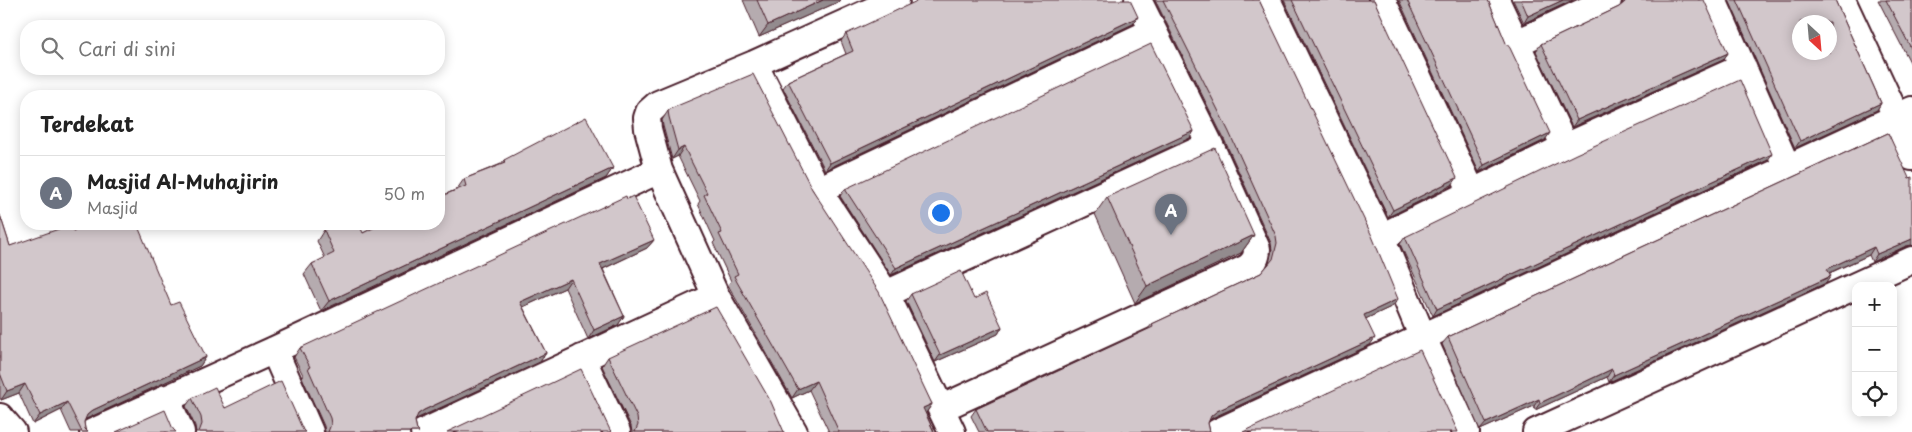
<!DOCTYPE html>
<html lang="id">
<head>
<meta charset="utf-8">
<style>
  :root { --surface:#fff; --page:#f6f6f6; --text:#222; --muted:#767676; --line:#e0e0e0; --accent:#db2777 }
  body { margin:0; font-family:"Playpen Sans",sans-serif; background:var(--page); color:var(--text) }
  .controls { position:absolute; right:15px; bottom:15px; display:grid; overflow:hidden; border-radius:10px; box-shadow:0 2px 12px #0003 }
  .controls button { width:45px; height:45px; display:grid; place-items:center; padding:0; border:0; border-bottom:1px solid var(--line); background:var(--surface); color:var(--text); font:25px sans-serif }
  .compass { position:absolute; left:1792px; top:15px; width:45px; height:45px; border-radius:50%; background:var(--surface); box-shadow:0 2px 12px #0003; rotate:154deg }
  .you { position:absolute; left:940px; top:212px; width:18px; height:18px; margin:-12px; border:4px solid #fff; border-radius:50%; background:#1a73e8; box-shadow:0 0 0 8px #1a73e833 }
  .badge { display:grid; place-items:center; width:32px; height:32px; border-radius:50%; background:var(--accent); color:#fff; font-size:16px; font-weight:700 }
  .pin { position:absolute; translate:-50% -41px; filter:drop-shadow(0 1px 2px #0008) }
  .pin::after { content:''; position:absolute; top:26px; width:18px; height:15px; background:inherit; clip-path:polygon(0 0,100% 0,50% 100%) }
  .list { margin:0; padding:0; list-style:none }
  h2 { display:flex; justify-content:space-between; align-items:center; height:65px; margin:0; padding:0 20px; font-size:21px }
  h2 small { font-size:16px; font-weight:400; color:var(--muted) }
  .list li { display:grid; grid-template-columns:32px 1fr auto; gap:15px; align-items:center; box-sizing:border-box; height:75px; padding:0 20px; border-top:1px solid var(--line) }
  .list b { display:block; font-size:19px; white-space:nowrap }
  .list p { margin:0; font-size:16px; white-space:nowrap; color:var(--muted) }
  .list em { font-size:16px; font-style:normal; color:var(--muted) }
  .icon { flex:none; width:28px; height:28px; fill:none; stroke:currentColor; stroke-width:2; stroke-linecap:round; stroke-linejoin:round }
  .map { position:relative; flex:none; width:1912px; height:432px; overflow:hidden }
  .search { position:absolute; background:var(--surface); box-shadow:0 2px 12px #0003; left:20px; top:20px; width:425px; height:55px; display:flex; align-items:center; gap:12px; box-sizing:border-box; padding:0 18px; border-radius:20px; color:var(--muted); font-size:19px }
  .panel { position:absolute; background:var(--surface); box-shadow:0 2px 12px #0003; left:20px; top:90px; width:425px; height:140px; border-radius:20px }
  .map>svg:first-child { display:block }
  .lines { fill:none; stroke-linecap:round; stroke-linejoin:round }
  .minor-casing { stroke:#4a1f2b; stroke-width:30 }
  .minor { stroke:#fff; stroke-width:26 }
  .wall { fill:#b5abaf; stroke:#4a1f2b }
  .shaded-wall { fill:#938b8e; stroke:#4a1f2b }
  .building { fill:#d2c7cb; stroke:#4a1f2b; fill-rule:evenodd }
</style>
</head>
<body>
<div class="map">
<svg width="1912" height="432" viewBox="0 0 1912 432">
  <rect width="100%" height="100%" fill="#fff"/>
  <filter id="ink" filterUnits="userSpaceOnUse"><feTurbulence type="fractalNoise" baseFrequency=".02" numOctaves="2"/><feDisplacementMap in="SourceGraphic" scale="10" xChannelSelector="R" yChannelSelector="G"/><feConvolveMatrix kernelMatrix="1 2 1 2 8 2 1 2 1" color-interpolation-filters="sRGB"/></filter>
  <g filter="url(#ink)">
    <g class="lines">
      <g class="minor-casing">
        <path id="minor" d="M 1267,0 L 1381,237 L 1423,338 L 1466,432
          M 1382,0 L 1472,192
          M 1496,0 L 1565,147
          M 1713,0 L 1787,167
          M 1842,0 L 1897,118 L 1912,157
          M 1515,44 L 1608,0
          M 754,64 L 818,190 L 886,294 L 952,432
          M 818,190 L 1153,31
          M 1381,237 L 1565,147 L 1743,67
          M 886,294 L 1210,145
          M 274,350 L 310,432
          M 582,358 L 617,432
          M 166,398 L 181,432
          M 942,408 L 1247,268 C 1254,263 1257,258 1257,249 L 1210,145 L 1138,0
          M 0,417 L 13,432
          M 93,432 L 274,350 L 659,170
          M 424,432 L 716,296
          M 794,432 L 716,296 L 659,170 L 648,129 L 647,118 L 649,112 L 658,104 L 754,64 L 896,0
          M 1218,432 L 1912,110
          M 1536,432 L 1912,260"/>
      </g>
      <use href="#minor" class="minor"/>
    </g>
    <path class="wall" d="M 743,0 L 840,0 L 838,2 L 759,37 Z
      M 1155,0 L 1259,0 L 1393,306 L 1365,319 L 1370,345 L 1212,418 L 1209,420 L 1208,423 L 1210,432 L 979,432 L 971,416 L 976,409 L 1148,329 L 1152,324 L 1261,273 L 1269,264 L 1272,250 L 1271,243 L 1224,139 Z
      M 1284,0 L 1374,0 L 1452,185 L 1388,217 Z
      M 1399,0 L 1488,0 L 1545,140 L 1479,172 Z
      M 1513,0 L 1573,0 L 1524,23 Z
      M 1624,0 L 1629,0 L 1728,53 L 1723,60 L 1572,127 L 1536,51 L 1541,44 L 1619,7 L 1622,5 Z
      M 1729,0 L 1835,0 L 1881,103 L 1877,110 L 1795,148 Z
      M 1878,0 L 1912,0 L 1912,66 Z
      M 1133,24 L 825,170 L 783,88 L 788,81 L 846,54 L 841,41 L 846,34 Z
      M 668,111 L 812,189 L 932,404 L 926,413 L 934,432 L 829,432 L 809,390 L 792,398 L 728,285 L 731,281 L 713,243 L 715,241 L 698,204 L 700,201 L 678,156 L 672,159 L 663,126 L 662,120 Z
      M 1194,131 L 1190,138 L 891,275 L 840,196 L 845,189 Z
      M 1888,133 L 1906,246 L 1872,262 L 1869,255 L 1830,273 L 1826,283 L 1609,382 L 1607,377 L 1535,410 L 1534,406 L 1480,430 L 1442,344 L 1448,337 Z
      M 504,160 L 613,168 L 606,178 L 321,311 L 304,274 L 312,264 L 325,258 L 317,241 L 324,230 L 363,233 L 457,189 L 464,179 L 501,164 Z
      M 1768,160 L 1433,316 L 1400,244 L 1405,237 Z
      M 1107,197 L 1254,235 L 1241,253 L 1135,303 L 1095,214 Z
      M 0,215 L 10,246 L 73,231 L 171,305 L 206,357 L 200,366 L 86,419 L 84,422 L 85,429 L 88,432 L 71,432 L 61,410 L 33,424 L 19,393 L 1,400 L 0,397 Z
      M 654,240 L 647,248 L 603,269 L 624,316 L 618,325 L 588,339 L 565,288 L 523,307 L 546,353 L 540,362 L 418,418 L 415,421 L 417,430 L 419,432 L 325,432 L 324,426 L 302,377 L 303,375 L 294,357 L 300,348 Z
      M 911,294 L 974,299 L 1002,327 L 998,334 L 935,362 L 906,301 Z
      M 608,357 L 784,432 L 632,432 L 631,426 L 602,366 Z
      M 192,398 L 303,430 L 305,432 L 196,432 L 195,426 L 186,406 Z"/>
    <path class="shaded-wall" d="M 823,0 L 840,0 L 838,2 L 759,37 L 768,25 Z
      M 1563,0 L 1573,0 L 1524,23 L 1528,16 Z
      M 1138,17 L 1133,24 L 825,170 L 830,163 Z
      M 1728,53 L 1723,60 L 1572,127 L 1577,120 Z
      M 1881,103 L 1877,110 L 1795,148 L 1800,141 Z
      M 1194,131 L 1190,138 L 891,275 L 896,268 Z
      M 1550,133 L 1545,140 L 1479,172 L 1484,165 Z
      M 684,147 L 678,156 L 672,159 L 678,150 Z
      M 1772,154 L 1768,160 L 1433,316 L 1437,309 Z
      M 613,168 L 606,178 L 321,311 L 329,301 Z
      M 1457,178 L 1452,185 L 1388,217 L 1393,210 Z
      M 1254,235 L 1241,253 L 1135,303 L 1147,286 Z
      M 1912,239 L 1912,245 L 1906,246 L 1872,262 L 1877,254 Z
      M 654,240 L 647,248 L 594,273 L 600,264 Z
      M 1874,247 L 1869,255 L 1822,276 L 1827,269 Z
      M 1831,276 L 1826,283 L 1609,382 L 1614,375 Z
      M 571,279 L 565,288 L 514,311 L 520,302 Z
      M 1398,299 L 1393,306 L 1359,322 L 1364,315 Z
      M 624,316 L 618,325 L 588,339 L 594,330 Z
      M 1002,327 L 998,334 L 935,362 L 940,355 Z
      M 1375,338 L 1370,345 L 1212,418 L 1206,423 L 1211,416 L 1217,411 Z
      M 546,353 L 540,362 L 418,418 L 412,423 L 418,414 L 424,410 Z
      M 206,357 L 200,366 L 86,419 L 81,424 L 87,415 L 93,410 Z
      M 1612,369 L 1607,377 L 1535,410 L 1540,403 Z
      M 816,381 L 809,390 L 792,398 L 798,389 Z
      M 25,384 L 19,393 L 1,400 L 7,391 Z
      M 1539,399 L 1534,406 L 1480,430 L 1486,423 Z
      M 67,402 L 61,410 L 33,424 L 40,415 Z
      M 932,404 L 926,413 L 917,417 L 923,408 Z"/>
    <path class="building" d="M 757,0 L 823,0 L 768,25 Z
      M 919,0 L 1130,0 L 1138,17 L 830,163 L 788,81 L 853,51 L 846,34 Z
      M 1163,0 L 1259,0 L 1372,236 L 1398,299 L 1364,315 L 1375,338 L 1217,411 L 1211,416 L 1208,423 L 1210,432 L 987,432 L 976,409 L 1153,327 L 1152,324 L 1261,273 L 1273,259 L 1277,243 L 1276,236 L 1229,132 Z
      M 1292,0 L 1374,0 L 1457,178 L 1393,210 Z
      M 1407,0 L 1488,0 L 1506,43 L 1510,48 L 1550,133 L 1484,165 Z
      M 1521,0 L 1563,0 L 1528,16 Z
      M 1626,0 L 1704,0 L 1728,53 L 1577,120 L 1541,44 L 1619,7 L 1625,2 Z
      M 1737,0 L 1835,0 L 1881,103 L 1800,141 ZM 1800,22 L 1830,22 L 1830,52 L 1800,52 Z
      M 1886,0 L 1912,0 L 1912,50 Z
      M 1151,44 L 1194,131 L 896,268 L 845,189 Z
      M 753,74 L 812,189 L 879,292 L 932,404 L 923,408 L 934,432 L 839,432 L 816,381 L 798,389 L 737,282 L 734,276 L 738,274 L 719,234 L 722,233 L 704,195 L 707,193 L 684,147 L 678,150 L 669,117 L 668,111 L 672,108 Z
      M 1740,80 L 1772,154 L 1437,309 L 1405,237 L 1576,154 Z
      M 586,117 L 613,168 L 329,301 L 312,264 L 334,253 L 324,230 L 338,224 L 359,224 L 363,233 L 381,224 L 439,224 L 439,197 L 466,186 L 464,179 L 505,163 L 504,160 Z
      M 1888,133 L 1909,178 L 1912,177 L 1912,239 L 1877,254 L 1874,247 L 1827,269 L 1831,276 L 1614,375 L 1612,369 L 1540,403 L 1539,399 L 1486,423 L 1448,337 Z
      M 1215,148 L 1254,235 L 1147,286 L 1107,197 Z
      M 626,196 L 627,199 L 633,196 L 654,240 L 600,264 L 624,316 L 594,330 L 571,279 L 520,302 L 546,353 L 424,410 L 418,414 L 415,421 L 417,430 L 419,432 L 328,432 L 331,424 L 330,418 L 308,368 L 310,367 L 300,348 Z
      M 0,215 L 10,246 L 70,225 L 73,231 L 95,224 L 137,224 L 171,305 L 179,302 L 206,357 L 93,410 L 87,415 L 84,422 L 85,429 L 88,432 L 82,432 L 67,402 L 40,415 L 25,384 L 7,391 L 0,373 Z
      M 961,271 L 974,299 L 986,293 L 1002,327 L 940,355 L 911,294 Z
      M 716,307 L 771,402 L 784,432 L 635,432 L 638,425 L 637,417 L 608,357 Z
      M 1420,350 L 1458,432 L 1243,432 Z
      M 581,369 L 610,430 L 612,432 L 447,432 Z
      M 281,381 L 303,430 L 305,432 L 199,432 L 202,424 L 201,417 L 192,398 L 215,387 L 225,408 Z
      M 165,410 L 173,429 L 176,432 L 116,432 Z"/>
  </g>
</svg>
<div class="controls">
<button>+</button>
<button>−</button>
<button><svg class="icon" aria-label="locate" viewBox="0 0 24 24"><circle cx="12" cy="12" r="6"/><path d="M12 2v4M12 18v4M2 12h4M18 12h4"/></svg></button>
</div>
<svg class="compass" viewBox="-18 -18 36 36"><path d="M0-13l5 13h-10z" fill="#e53935"/><path d="M0 13l5-13h-10z" fill="#767676"/></svg>
<div class="you"></div>
<div class="pin badge" style="left:1171px;top:235px;background:#6b7280">A</div>
<div class="search"><svg class="icon" aria-label="search" viewBox="0 0 24 24"><circle cx="10" cy="10" r="6"/><path d="M15 15l6 6"/></svg>Cari di sini</div>
<section class="panel">
<h2>Terdekat<small></small></h2>
<ul class="list">
<li><span class="badge" style="background:#6b7280">A</span><div><b>Masjid Al-Muhajirin</b><p>Masjid</p></div><em>50 m</em></li>
</ul>
</section>
</div>
</body>
</html>
